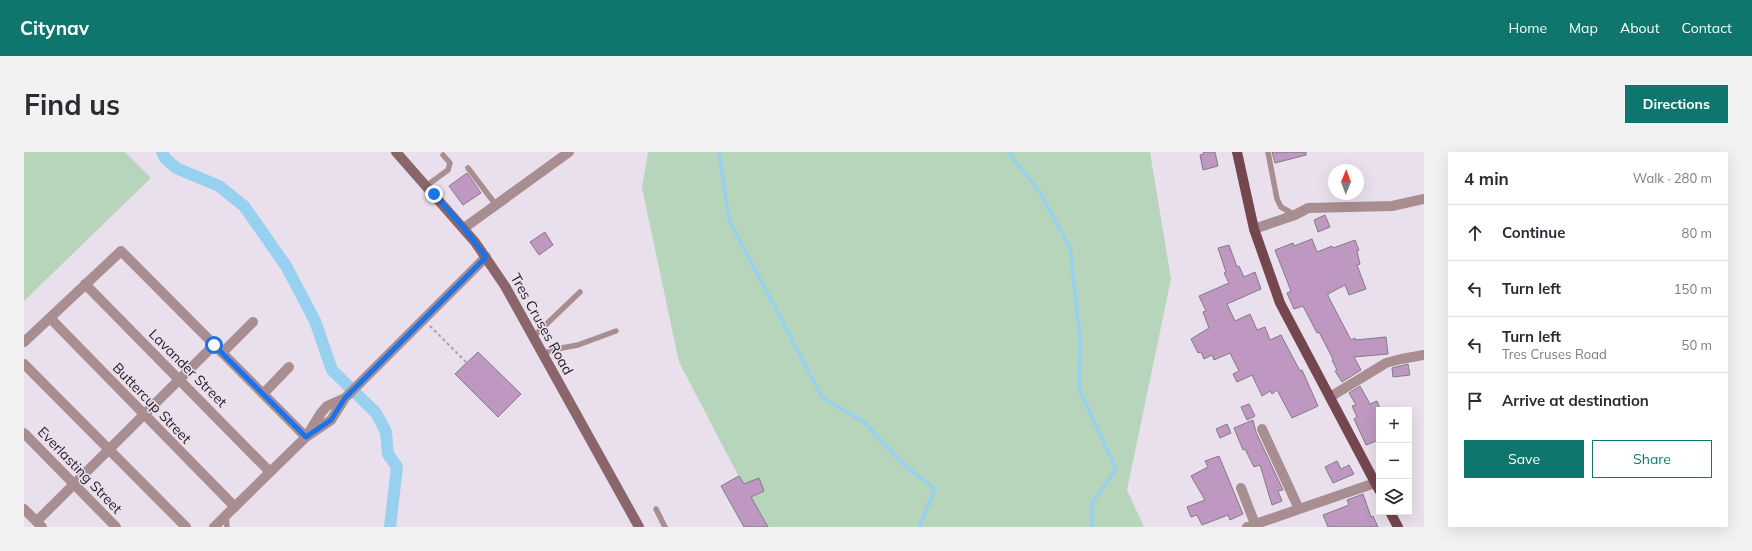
<!DOCTYPE html>
<html lang="en">
<head>
<meta charset="utf-8">
<style>
  :root { --surface:#fff; --page:#f2f2f3; --text:#2b2b33; --muted:#7c7c81; --line:#e1e1e2; --accent:#0f766e }
  body { margin:0; font-family:Mulish,sans-serif; background:var(--page); color:var(--text) }
  .controls { position:absolute; right:12px; bottom:12px; display:grid; overflow:hidden; border-radius:0px; box-shadow:0 4px 16px #0002 }
  .controls button { width:36px; height:36px; display:grid; place-items:center; padding:0; border:0; border-bottom:1px solid var(--line); background:var(--surface); color:var(--text); font:20px sans-serif }
  .compass { position:absolute; left:1304px; top:12px; width:36px; height:36px; border-radius:50%; background:var(--surface); box-shadow:0 4px 16px #0002; rotate:1deg }
  .stop { position:absolute; width:12px; height:12px; margin:-9px; border:3px solid #1a73e8; border-radius:50%; background:#fff }
  .stop.end { background:#1a73e8; border-color:#fff; box-shadow:0 1px 4px #0008 }
  .list { margin:0; padding:0; list-style:none }
  h2 { display:flex; justify-content:space-between; align-items:center; height:52px; margin:0; padding:0 16px; font-size:17px }
  h2 small { font-size:13px; font-weight:400; color:var(--muted) }
  .list li { display:grid; grid-template-columns:26px 1fr auto; gap:12px; align-items:center; box-sizing:border-box; height:56px; padding:0 16px; border-top:1px solid var(--line) }
  .list b { display:block; font-size:15px; white-space:nowrap }
  .list p { margin:0; font-size:13px; white-space:nowrap; color:var(--muted) }
  .list em { font-size:13px; font-style:normal; color:var(--muted) }
  .actions { display:flex; gap:8px; padding:12px 16px }
  .actions a { flex:1; padding:9px 0; border:1px solid var(--accent); border-radius:0px; text-align:center; font-size:14px; color:var(--accent) }
  .actions .main { background:var(--accent); color:#fff }
  .icon { flex:none; width:22px; height:22px; fill:none; stroke:currentColor; stroke-width:2; stroke-linecap:round; stroke-linejoin:round }
  .map { position:relative; flex:none; width:1400px; height:375px; overflow:hidden; border-radius:0px }
  header { display:flex; align-items:center; gap:24px; box-sizing:border-box; height:56px; padding:0 20px; background:var(--accent); color:#fff }
  header strong { font-size:19px }
  nav { display:flex; gap:22px; margin-inline-start:auto; font-size:14px }
  .intro { display:flex; align-items:center; justify-content:space-between; box-sizing:border-box; height:96px; padding:0 24px }
  h1 { margin:0; font-size:28px }
  .button { padding:10px 18px; border-radius:0px; background:var(--accent); color:#fff; font-size:14px; font-weight:700 }
  main { display:flex; gap:24px; padding:0 24px }
  aside { flex:1; background:var(--surface); border-radius:0px; box-shadow:0 4px 16px #0002 }
  .map>svg:first-child { display:block }
  .green { fill:#b6d5ba }
  .lines { fill:none; stroke-linecap:round; stroke-linejoin:round }
  .stream { stroke:#97d1ef; stroke-width:3.5 }
  .canal { stroke:#97d1ef; stroke-width:12 }
  .building { fill:#be98c1; stroke:#847a85 }
  .path { stroke:#a69ea8; stroke-width:2; stroke-dasharray:3 3; stroke-linecap:butt }
  .service { stroke:#a98e91; stroke-width:5.5 }
  .minor { stroke:#a98e91; stroke-width:10 }
  .secondary { stroke:#8a6569; stroke-width:10 }
  .primary { stroke:#74474e; stroke-width:10 }
  .route { stroke:#1a73e8; stroke-width:5 }
  .labels { text-anchor:middle; dominant-baseline:central; stroke-width:3; stroke-linejoin:round; paint-order:stroke }
  .street-label { font-size:14px; fill:#242125; stroke:#eae0ed }
</style>
</head>
<body>
<header>
<strong>Citynav</strong>
<nav><a>Home</a><a>Map</a><a>About</a><a>Contact</a></nav>
</header>
<div class="intro"><h1>Find us</h1><a class="button">Directions</a></div>
<main>
<div class="map">
<svg width="1400" height="375" viewBox="0 0 1400 375">
  <rect width="100%" height="100%" fill="#eae0ed"/>
  <path class="green" d="M 0,0 L 101,0 L 127,26 L 0,149 Z
    M 624,0 L 1126,0 L 1147,127 L 1103,338 L 1120,375 L 741,375 L 655,210 L 618,36 Z"/>
  <g class="lines">
    <path class="stream" d="M 695,0 L 705,68 L 798,245 L 841,271 L 879,312 L 911,337 L 895,375
      M 984,0 L 1015,39 L 1046,96 L 1056,187 L 1055,237 L 1092,317 L 1068,351 L 1068,375"/>
    <path class="canal" d="M 138,0 L 141,6 L 152,16 L 195,34 L 220,54 L 262,114 L 291,169 L 308,218 L 352,261 L 362,280 L 364,302 L 373,315 L 366,375"/>
  </g>
  <path class="building" d="M 1179,0 L 1191,0 L 1194,14 L 1179,18 L 1176,3 L 1180,2 Z
    M 1248,0 L 1282,0 L 1282,3 L 1251,11 Z
    M 443,21 L 457,41 L 439,53 L 425,34 Z
    M 1301,63 L 1306,75 L 1294,80 L 1290,68 Z
    M 521,80 L 529,93 L 515,103 L 506,90 Z
    M 1288,87 L 1293,100 L 1308,94 L 1309,96 L 1331,88 L 1335,98 L 1333,99 L 1336,112 L 1333,113 L 1342,137 L 1325,143 L 1321,133 L 1304,142 L 1304,144 L 1327,188 L 1331,186 L 1332,188 L 1362,185 L 1364,202 L 1330,205 L 1337,218 L 1318,230 L 1311,219 L 1313,218 L 1308,208 L 1309,207 L 1295,180 L 1293,181 L 1279,154 L 1270,157 L 1263,141 L 1267,139 L 1251,98 L 1269,91 L 1270,94 Z
    M 1205,93 L 1213,115 L 1215,114 L 1220,125 L 1231,120 L 1237,137 L 1203,152 L 1211,169 L 1226,162 L 1233,178 L 1241,175 L 1246,188 L 1257,183 L 1276,219 L 1278,218 L 1294,254 L 1268,266 L 1253,238 L 1248,242 L 1246,239 L 1238,244 L 1228,223 L 1213,230 L 1209,222 L 1215,219 L 1206,201 L 1190,208 L 1188,203 L 1180,207 L 1177,200 L 1174,201 L 1167,187 L 1185,176 L 1179,160 L 1182,159 L 1175,144 L 1205,131 L 1200,121 L 1202,120 L 1194,96 Z
    M 454,200 L 497,242 L 474,265 L 431,222 Z
    M 1384,212 L 1386,223 L 1369,225 L 1368,216 Z
    M 1336,234 L 1346,252 L 1353,249 L 1355,254 L 1355,288 L 1342,293 L 1330,267 L 1333,265 L 1328,254 L 1332,253 L 1325,241 Z
    M 1225,252 L 1231,264 L 1223,268 L 1217,255 Z
    M 1229,268 L 1232,280 L 1259,338 L 1254,339 L 1258,349 L 1248,353 L 1236,313 L 1230,315 L 1221,297 L 1219,298 L 1210,276 Z
    M 1203,272 L 1207,281 L 1196,286 L 1192,277 Z
    M 1195,304 L 1219,362 L 1206,368 L 1204,363 L 1178,373 L 1173,363 L 1167,365 L 1163,355 L 1181,348 L 1167,324 L 1184,315 L 1181,309 Z
    M 1313,309 L 1317,317 L 1325,313 L 1330,322 L 1309,331 L 1301,315 Z
    M 715,324 L 720,332 L 735,326 L 740,339 L 727,345 L 744,375 L 720,375 L 697,334 Z
    M 1339,342 L 1347,365 L 1349,364 L 1354,375 L 1304,375 L 1299,363 L 1325,353 L 1323,348 Z"/>
  <g class="lines">
    <path class="path" d="M 406,174 L 443,211"/>
    <path class="service" d="M 1244,0 L 1253,47 L 1257,55 L 1271,63
      M 444,16 L 472,53
      M 402,34 L 424,18 L 426,11 L 419,3
      M 509,185 L 556,140
      M 519,203 L 527,198 L 554,193 L 592,179
      M 632,357 L 641,375
      M 202,363 L 203,375"/>
    <path class="minor" d="M 440,76 L 545,0
      M 1230,77 L 1271,63 L 1284,56 L 1368,54 L 1400,47
      M 61,132 L 246,320
      M 26,166 L 211,355
      M 0,190 L 97,99 L 282,285
      M 198,201 L 229,170
      M 0,212 L 162,375
      M 239,242 L 265,215
      M 1306,245 L 1362,211 L 1377,207 L 1400,203
      M 1238,277 L 1275,357
      M 0,281 L 92,375
      M 284,282 L 297,261 L 303,254 L 321,246
      M 1217,336 L 1231,372
      M 0,357 L 18,375
      M 13,369 L 190,193
      M 190,375 L 282,285 L 307,268 L 321,246 L 462,105
      M 1223,375 L 1351,331"/>
    <path class="secondary" d="M 372,0 L 451,90 L 481,134 L 615,375"/>
    <path class="primary" d="M 1213,0 L 1230,77 L 1256,151 L 1355,338
      M 1366,360 L 1374,375"/>
  </g>
  <g class="lines">
    <path class="route" d="M 190,193 L 282,285 L 307,268 L 321,246 L 462,105 L 440,76 L 410,42"/>
  </g>
  <g class="labels">
    <g class="street-label">
      <text transform="translate(518 172) rotate(61)">Tres Cruses Road</text>
      <text transform="translate(164 216) rotate(45)">Lavander Street</text>
      <text transform="translate(128 251) rotate(46)">Buttercup Street</text>
      <text transform="translate(56 318) rotate(46)">Everlasting Street</text>
    </g>
  </g>
</svg>
<div class="controls">
<button>+</button>
<button>−</button>
<button><svg class="icon" aria-label="layers" viewBox="0 0 24 24"><path d="M12 4l9 5-9 5-9-5zM3 14l9 5 9-5"/></svg></button>
</div>
<svg class="compass" viewBox="-18 -18 36 36"><path d="M0-13l5 13h-10z" fill="#e53935"/><path d="M0 13l5-13h-10z" fill="#7c7c81"/></svg>
<div class="stop" style="left:190px;top:193px"></div>
<div class="stop end" style="left:410px;top:42px"></div>
</div>
<aside>
<h2>4 min<small>Walk · 280 m</small></h2>
<ul class="list">
<li><svg class="icon" aria-label="ahead" viewBox="0 0 24 24"><path d="M12 20V5M6 11l6-6 6 6"/></svg><div><b>Continue</b></div><em>80 m</em></li>
<li><svg class="icon" aria-label="left" viewBox="0 0 24 24"><path d="M17 20v-9H6M10 6l-5 5 5 5"/></svg><div><b>Turn left</b></div><em>150 m</em></li>
<li><svg class="icon" aria-label="left" viewBox="0 0 24 24"><path d="M17 20v-9H6M10 6l-5 5 5 5"/></svg><div><b>Turn left</b><p>Tres Cruses Road</p></div><em>50 m</em></li>
<li><svg class="icon" aria-label="arrive" viewBox="0 0 24 24"><path d="M6 21V4h12l-3 4 3 4H6"/></svg><div><b>Arrive at destination</b></div></li>
</ul>
<div class="actions"><a class="main">Save</a><a>Share</a></div>
</aside>
</main>
</body>
</html>
